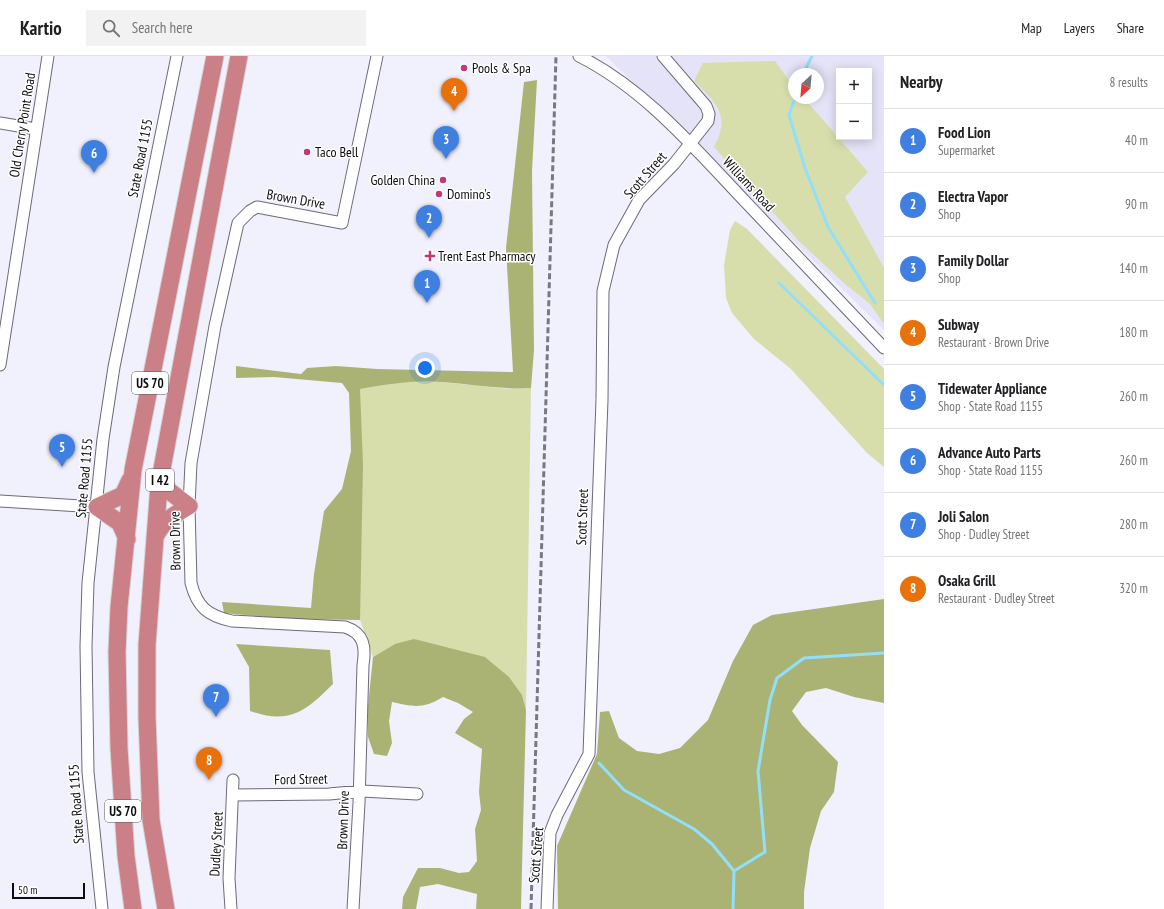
<!DOCTYPE html>
<html lang="en">
<head>
<meta charset="utf-8">
<style>
  :root { --surface:#fff; --page:#f2f2f2; --text:#202124; --muted:#757577; --line:#e0e0e0; --accent:#c33974 }
  body { margin:0; font-family:"PT Sans Narrow",sans-serif; background:var(--page); color:var(--text) }
  .controls { position:absolute; right:12px; top:12px; display:grid; overflow:hidden; border-radius:0px; box-shadow:0 2px 10px #0003 }
  .controls button { width:36px; height:36px; display:grid; place-items:center; padding:0; border:0; border-bottom:1px solid var(--line); background:var(--surface); color:var(--text); font:20px sans-serif }
  .compass { position:absolute; left:788px; top:12px; width:36px; height:36px; border-radius:50%; background:var(--surface); box-shadow:0 2px 10px #0003; rotate:206deg }
  .scale { position:absolute; left:12px; bottom:10px; width:73px; box-sizing:border-box; padding-left:4px; border:2px solid #0d0d11; border-top:0; font-size:11px; line-height:14px; white-space:nowrap; color:#0d0d11; -webkit-text-stroke:3px #fff; paint-order:stroke }
  .you { position:absolute; left:425px; top:312px; width:14px; height:14px; margin:-10px; border:3px solid #fff; border-radius:50%; background:#1a73e8; box-shadow:0 0 0 6px #1a73e833 }
  .badge { display:grid; place-items:center; width:26px; height:26px; border-radius:50%; background:var(--accent); color:#fff; font-size:13px; font-weight:700 }
  .pin { position:absolute; translate:-50% -33px; filter:drop-shadow(0 1px 2px #0008) }
  .pin::after { content:''; position:absolute; top:21px; width:14px; height:12px; background:inherit; clip-path:polygon(0 0,100% 0,50% 100%) }
  .list { margin:0; padding:0; list-style:none }
  h2 { display:flex; justify-content:space-between; align-items:center; height:52px; margin:0; padding:0 16px; font-size:17px }
  h2 small { font-size:13px; font-weight:400; color:var(--muted) }
  .list li { display:grid; grid-template-columns:26px 1fr auto; gap:12px; align-items:center; box-sizing:border-box; height:64px; padding:0 16px; border-top:1px solid var(--line) }
  .list b { display:block; font-size:15px; white-space:nowrap }
  .list p { margin:0; font-size:13px; white-space:nowrap; color:var(--muted) }
  .list em { font-size:13px; font-style:normal; color:var(--muted) }
  .icon { flex:none; width:22px; height:22px; fill:none; stroke:currentColor; stroke-width:2; stroke-linecap:round; stroke-linejoin:round }
  .map { position:relative; flex:none; width:884px; height:853px; overflow:hidden }
  header { display:flex; align-items:center; gap:24px; box-sizing:border-box; height:56px; padding:0 20px; background:var(--surface); border-bottom:1px solid var(--line) }
  header strong { font-size:19px }
  nav { display:flex; gap:22px; margin-inline-start:auto; font-size:14px }
  .search { width:280px; height:36px; background:var(--page); display:flex; align-items:center; gap:10px; box-sizing:border-box; padding:0 14px; border-radius:0px; color:var(--muted); font-size:15px }
  main { display:flex }
  aside { flex:1; background:var(--surface) }
  .map>svg:first-child { display:block }
  .built { fill:#e4e3f7; fill-rule:evenodd }
  .green { fill:#d7deac }
  .forest { fill:#abb374 }
  .lines { fill:none; stroke-linecap:round; stroke-linejoin:round }
  .stream { stroke:#91dff9; stroke-width:3 }
  .minor-casing { stroke:#6c6b76; stroke-width:13 }
  .highway-casing { stroke:#d3d3d4; stroke-width:19 }
  .minor { stroke:#fff; stroke-width:11 }
  .highway { stroke:#cb7f87; stroke-width:17 }
  .rail { stroke:#787880; stroke-width:3; stroke-dasharray:6 3; stroke-linecap:butt }
  .poi-dot { fill:#c33974; stroke:#fff; stroke-width:1.5 }
  .labels { text-anchor:middle; dominant-baseline:central; stroke-width:3; stroke-linejoin:round; paint-order:stroke }
  .shield { fill:#fff; stroke:#565658; stroke-width:1 }
  .shield-label { font-size:13px; font-weight:bold; fill:#0d0d11 }
  .poi-label { font-size:14px; fill:#0d0d11; stroke:#fff; text-anchor:start }
  .street-label { font-size:14px; fill:#0d0d11; stroke:#fff }
</style>
</head>
<body>
<header>
<strong>Kartio</strong>
<div class="search"><svg class="icon" aria-label="search" viewBox="0 0 24 24"><circle cx="10" cy="10" r="6"/><path d="M15 15l6 6"/></svg>Search here</div>
<nav><a>Map</a><a>Layers</a><a>Share</a></nav>
</header>
<main>
<div class="map">
<svg width="884" height="853" viewBox="0 0 884 853">
  <rect width="100%" height="100%" fill="#f1f0fd"/>
  <path class="built" d="M 606,0 L 884,0 L 884,274 ZM 839,15 L 869,15 L 869,81 L 839,81 ZM 794,18 L 818,18 L 818,42 L 794,42 Z"/>
  <path class="green" d="M 775,5 L 794,31 L 794,42 L 804,42 L 868,116 L 845,141 L 884,212 L 884,268 L 870,248 L 845,228 L 798,184 L 714,91 C 731,59 717,48 694,25 L 703,7 Z
    M 735,165 L 747,173 L 884,313 L 884,411 L 867,397 L 791,313 L 754,283 L 732,257 L 726,242 L 724,209 L 730,174 Z
    M 396,326 L 441,326 L 510,333 L 531,332 L 526,654 L 522,639 L 395,588 L 373,601 L 360,564 L 360,333 Z"/>
  <path class="forest" d="M 537,24 L 532,115 L 534,294 L 531,332 C 501,334 472,328 442,326 C 414,324 388,328 360,333 L 363,409 L 360,564 L 287,563 L 224,557 L 222,546 L 311,552 L 314,518 L 324,455 L 342,433 L 351,395 L 349,337 L 342,327 L 274,321 L 236,322 L 236,310 L 301,318 L 307,312 L 336,310 L 377,313 L 513,316 L 506,192 L 524,26 Z
    M 884,543 L 884,647 L 854,641 L 826,632 L 806,636 L 792,655 L 802,669 L 838,706 L 834,736 L 821,755 L 810,792 L 804,836 L 804,853 L 558,853 L 557,790 L 597,698 L 600,656 L 609,655 L 619,682 L 637,695 L 659,698 L 680,692 L 708,664 L 733,605 L 753,569 L 772,559 Z
    M 414,583 L 485,601 L 509,621 L 522,639 L 526,654 L 521,853 L 476,853 L 477,838 L 438,828 L 420,831 L 416,853 L 402,853 L 403,841 L 418,812 L 440,812 L 459,817 L 469,816 L 477,805 L 475,773 L 481,754 L 479,736 L 482,693 L 455,677 L 464,663 L 473,656 L 458,647 L 443,641 C 423,653 414,651 392,646 L 389,665 L 392,687 L 387,700 L 374,698 L 368,681 L 368,650 L 373,601 L 395,588 Z
    M 236,588 L 330,594 L 333,628 C 306,655 289,669 250,655 L 249,611 Z"/>
  <g class="lines">
    <path class="stream" d="M 803,18 L 812,0
      M 795,42 L 789,59 L 805,112 L 828,171 L 875,247
      M 779,227 L 884,329
      M 599,707 L 624,734 L 694,773 L 712,788 L 734,815
      M 733,853 L 734,815 L 765,796 L 758,715 L 770,644 L 777,622 L 804,602 L 884,597"/>
    <g class="minor-casing">
      <path id="minor" d="M 579,0 C 643,32 692,89 740,140 C 788,191 836,241 884,292
        M 0,67 L 36,73
        M 0,309 L 48,0
        M 0,445 L 97,451
        M 233,739 L 329,738 L 362,735 L 417,738
        M 102,853 L 88,716 L 86,590 L 88,527 L 103,383 L 114,311 L 177,0
        M 231,853 L 229,822 L 233,724
        M 353,853 L 359,747 L 363,609 C 366,591 364,577 345,571 L 232,565 C 208,560 197,551 191,527 L 189,450 L 191,407 L 215,270 L 238,167 L 250,155 L 257,151 L 342,167 L 377,0
        M 547,853 L 550,777 L 557,759 L 589,698 L 602,344 L 603,235 L 614,189 L 639,144 L 674,108 L 708,65 L 709,58 L 706,50 L 663,0"/>
    </g>
    <g class="highway-casing">
      <path id="highway" d="M 97,451 L 123,439 L 130,424
        M 97,451 L 120,467 L 127,483
        M 155,481 C 163,465 174,459 189,450 L 169,435 L 160,421
        M 133,853 L 126,800 L 119,692 L 117,596 L 119,551 L 133,414 L 215,0
        M 166,853 L 151,764 L 147,661 L 147,589 L 159,429 L 239,0"/>
    </g>
    <use href="#minor" class="minor"/>
    <use href="#highway" class="highway"/>
    <path class="rail" d="M 531,853 L 556,0"/>
  </g>
  <g class="poi-dot">
    <circle cx="464" cy="12" r="4"/>
    <circle cx="307" cy="96" r="4"/>
    <circle cx="443" cy="124" r="4"/>
    <circle cx="439" cy="138" r="4"/>
    <path d="M428 194h4v4h4v4h-4v4h-4v-4h-4v-4h4z"/>
  </g>
  <g class="labels">
    <g class="shield">
      <rect x="132" y="316" width="36" height="22" rx="3"/>
      <rect x="146" y="413" width="28" height="22" rx="3"/>
      <rect x="105" y="744" width="36" height="22" rx="3"/>
    </g>
    <g class="shield-label">
      <text x="150" y="327">US 70</text>
      <text x="160" y="424">I 42</text>
      <text x="123" y="755">US 70</text>
    </g>
    <g class="poi-label">
      <text x="472" y="12">Pools &amp; Spa</text>
      <text x="315" y="96">Taco Bell</text>
      <text x="435" y="124" text-anchor="end">Golden China</text>
      <text x="447" y="138">Domino's</text>
      <text x="438" y="200">Trent East Pharmacy</text>
    </g>
    <g class="street-label">
      <text transform="translate(22 69) rotate(-81)">Old Cherry Point Road</text>
      <text transform="translate(140 102) rotate(-79)">State Road 1155</text>
      <text transform="translate(645 119) rotate(-49)">Scott Street</text>
      <text transform="translate(749 128) rotate(47)">Williams Road</text>
      <text transform="translate(296 143) rotate(10)">Brown Drive</text>
      <text transform="translate(84 422) rotate(-85)">State Road 1155</text>
      <text transform="translate(582 461) rotate(-88)">Scott Street</text>
      <text transform="translate(175 485) rotate(-91)">Brown Drive</text>
      <text transform="translate(301 723) rotate(-1)">Ford Street</text>
      <text transform="translate(76 748) rotate(-94)">State Road 1155</text>
      <text transform="translate(343 764) rotate(-88)">Brown Drive</text>
      <text transform="translate(216 788) rotate(-87)">Dudley Street</text>
      <text transform="translate(536 799) rotate(-85)">Scott Street</text>
    </g>
  </g>
</svg>
<div class="controls">
<button>+</button>
<button>−</button>
</div>
<svg class="compass" viewBox="-18 -18 36 36"><path d="M0-13l5 13h-10z" fill="#e53935"/><path d="M0 13l5-13h-10z" fill="#757577"/></svg>
<div class="scale">50 m</div>
<div class="you"></div>
<div class="pin badge" style="left:427px;top:247px;background:#3f7fe0">1</div>
<div class="pin badge" style="left:429px;top:182px;background:#3f7fe0">2</div>
<div class="pin badge" style="left:446px;top:103px;background:#3f7fe0">3</div>
<div class="pin badge" style="left:454px;top:55px;background:#e8710a">4</div>
<div class="pin badge" style="left:62px;top:411px;background:#3f7fe0">5</div>
<div class="pin badge" style="left:94px;top:117px;background:#3f7fe0">6</div>
<div class="pin badge" style="left:216px;top:661px;background:#3f7fe0">7</div>
<div class="pin badge" style="left:209px;top:724px;background:#e8710a">8</div>
</div>
<aside>
<h2>Nearby<small>8 results</small></h2>
<ul class="list">
<li><span class="badge" style="background:#3f7fe0">1</span><div><b>Food Lion</b><p>Supermarket</p></div><em>40 m</em></li>
<li><span class="badge" style="background:#3f7fe0">2</span><div><b>Electra Vapor</b><p>Shop</p></div><em>90 m</em></li>
<li><span class="badge" style="background:#3f7fe0">3</span><div><b>Family Dollar</b><p>Shop</p></div><em>140 m</em></li>
<li><span class="badge" style="background:#e8710a">4</span><div><b>Subway</b><p>Restaurant · Brown Drive</p></div><em>180 m</em></li>
<li><span class="badge" style="background:#3f7fe0">5</span><div><b>Tidewater Appliance</b><p>Shop · State Road 1155</p></div><em>260 m</em></li>
<li><span class="badge" style="background:#3f7fe0">6</span><div><b>Advance Auto Parts</b><p>Shop · State Road 1155</p></div><em>260 m</em></li>
<li><span class="badge" style="background:#3f7fe0">7</span><div><b>Joli Salon</b><p>Shop · Dudley Street</p></div><em>280 m</em></li>
<li><span class="badge" style="background:#e8710a">8</span><div><b>Osaka Grill</b><p>Restaurant · Dudley Street</p></div><em>320 m</em></li>
</ul>
</aside>
</main>
</body>
</html>
